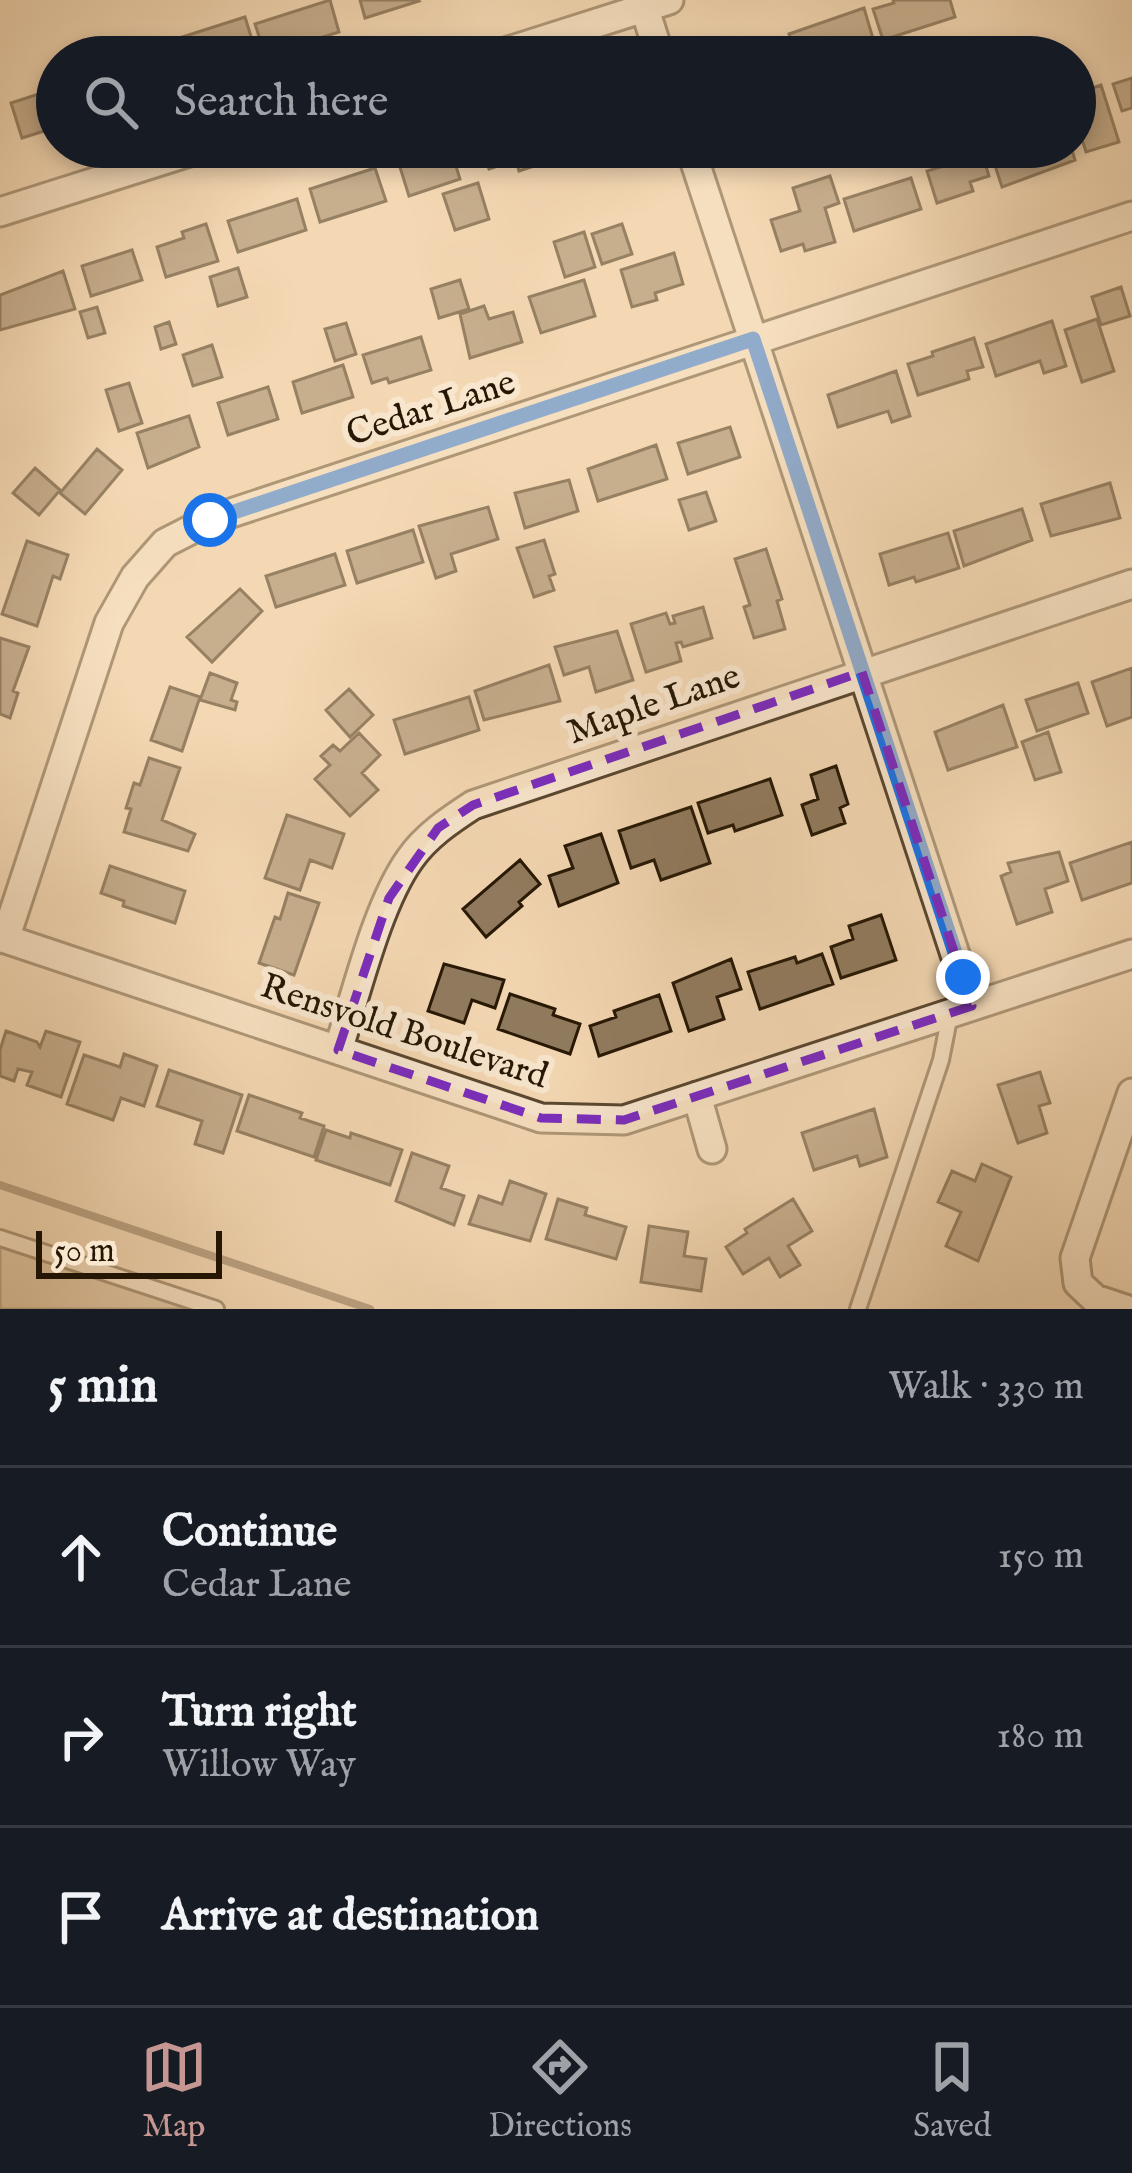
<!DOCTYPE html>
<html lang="en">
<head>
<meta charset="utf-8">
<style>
  :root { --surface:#171b24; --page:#242831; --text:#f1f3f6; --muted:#9ea1a6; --line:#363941; --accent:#c59692 }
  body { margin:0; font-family:"IM FELL English",serif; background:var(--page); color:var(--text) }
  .scale { position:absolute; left:36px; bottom:30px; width:186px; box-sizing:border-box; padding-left:12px; border:6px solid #261704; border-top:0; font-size:33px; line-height:42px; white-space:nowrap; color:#261704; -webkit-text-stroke:9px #f8e6ce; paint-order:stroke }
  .stop { position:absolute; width:36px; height:36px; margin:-27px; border:9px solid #1a73e8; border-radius:50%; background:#fff }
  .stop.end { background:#1a73e8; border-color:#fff; box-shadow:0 3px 12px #0008 }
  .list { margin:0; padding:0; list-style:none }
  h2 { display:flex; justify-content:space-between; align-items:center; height:156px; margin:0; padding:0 48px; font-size:51px }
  h2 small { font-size:39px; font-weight:400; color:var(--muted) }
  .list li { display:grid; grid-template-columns:78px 1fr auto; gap:36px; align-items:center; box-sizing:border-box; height:180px; padding:0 48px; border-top:3px solid var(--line) }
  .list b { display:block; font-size:45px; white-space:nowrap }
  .list p { margin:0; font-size:39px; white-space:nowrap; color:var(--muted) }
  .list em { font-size:39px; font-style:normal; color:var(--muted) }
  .icon { flex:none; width:66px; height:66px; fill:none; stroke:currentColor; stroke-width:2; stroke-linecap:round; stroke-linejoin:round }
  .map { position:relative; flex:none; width:1132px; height:1309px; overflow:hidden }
  .search { position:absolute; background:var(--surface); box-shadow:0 6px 18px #0003; left:36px; right:36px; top:36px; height:132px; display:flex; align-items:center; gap:30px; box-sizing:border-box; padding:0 42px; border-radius:66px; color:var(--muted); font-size:45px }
  .sheet { height:696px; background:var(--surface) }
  nav { display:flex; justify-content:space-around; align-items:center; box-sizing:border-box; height:168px; border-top:3px solid var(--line); background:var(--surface); font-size:33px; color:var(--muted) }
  nav a { display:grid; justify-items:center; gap:6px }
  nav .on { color:var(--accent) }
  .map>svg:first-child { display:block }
  .green { fill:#d1b795; stroke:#7c674c; stroke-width:3 }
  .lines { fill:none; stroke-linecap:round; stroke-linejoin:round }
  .stream { stroke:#78634a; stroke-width:8 }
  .building { fill:#917b5f; stroke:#261704; stroke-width:3 }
  .service-casing { stroke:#5a4730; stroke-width:20 }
  .minor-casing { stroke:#5a4730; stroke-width:33 }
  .service { stroke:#f8e6ce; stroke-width:14 }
  .minor { stroke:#f8e6ce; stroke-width:27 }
  .route { stroke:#1a73e8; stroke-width:15 }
  .marked { fill:none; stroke:#7b2cbf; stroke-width:9; stroke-dasharray:24 15; stroke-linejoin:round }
  .labels { text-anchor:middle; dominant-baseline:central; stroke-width:12; stroke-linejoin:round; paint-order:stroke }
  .street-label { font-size:36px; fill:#261704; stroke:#f8e6ce }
</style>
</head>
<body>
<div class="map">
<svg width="1132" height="1309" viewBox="0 0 1132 1309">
  <rect width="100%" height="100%" fill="#f4d8b3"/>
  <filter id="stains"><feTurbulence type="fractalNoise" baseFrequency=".00167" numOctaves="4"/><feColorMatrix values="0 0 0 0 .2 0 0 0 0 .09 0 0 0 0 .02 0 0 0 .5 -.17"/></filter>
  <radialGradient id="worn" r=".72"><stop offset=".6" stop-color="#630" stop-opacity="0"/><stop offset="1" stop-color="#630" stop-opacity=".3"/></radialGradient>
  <path class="green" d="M 0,1245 L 194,1309 L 0,1309 Z"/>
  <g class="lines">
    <path class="stream" d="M 0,1185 L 370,1309"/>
  </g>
  <path class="building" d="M 330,0 L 339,32 L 265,55 L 255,24 Z
    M 360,0 L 418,0 L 419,1 L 365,18 Z
    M 893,0 L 950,0 L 955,17 L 883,40 L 873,9 L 894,3 Z
    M 864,8 L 874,42 L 826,57 L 797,57 L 789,34 Z
    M 245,17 L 257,56 L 185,57 L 179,38 Z
    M 783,38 L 789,57 L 732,57 L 743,51 Z
    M 1132,78 L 1132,108 L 1122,111 L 1113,84 Z
    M 1101,85 L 1119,142 L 1086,152 L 1075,117 L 1075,94 Z
    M 57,88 L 57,127 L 22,138 L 11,103 Z
    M 450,147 L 460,179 L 409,196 L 399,164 Z
    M 482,147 L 558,147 L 561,157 L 519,171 L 516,160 L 489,169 Z
    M 980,147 L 989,176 L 970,182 L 973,191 L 937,203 L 927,171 L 961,161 L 958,153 Z
    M 989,147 L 1071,147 L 1075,160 L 1002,187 Z
    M 375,168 L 386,201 L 320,222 L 310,189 Z
    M 830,176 L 839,203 L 825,208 L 835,242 L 805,251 L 803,244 L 781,251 L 771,220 L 800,211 L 793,188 Z
    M 911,178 L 921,209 L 854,231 L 844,199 Z
    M 478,183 L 489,219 L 455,230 L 443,194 Z
    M 297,199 L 306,230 L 238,252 L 228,221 Z
    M 206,224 L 218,261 L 166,277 L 157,247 L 184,238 L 182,232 Z
    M 622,224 L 632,254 L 602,264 L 592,234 Z
    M 584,232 L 595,267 L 565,277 L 554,242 Z
    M 132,250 L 142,280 L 91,296 L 82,266 Z
    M 674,253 L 683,284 L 655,293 L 657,300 L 632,307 L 621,270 Z
    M 238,268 L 247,297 L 218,306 L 210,277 Z
    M 63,271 L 75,309 L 0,330 L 0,295 Z
    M 460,280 L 469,309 L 439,318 L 431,289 Z
    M 584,280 L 595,316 L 541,333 L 529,297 Z
    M 1121,287 L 1130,316 L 1101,325 L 1092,297 Z
    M 484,306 L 489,319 L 513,312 L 522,342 L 470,358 L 460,314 Z
    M 97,307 L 105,333 L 88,338 L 80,312 Z
    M 1097,319 L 1114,371 L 1082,382 L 1065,330 Z
    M 1052,321 L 1066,366 L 1044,373 L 1040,361 L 996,376 L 986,344 Z
    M 169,322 L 176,344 L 161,349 L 155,327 Z
    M 346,323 L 356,354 L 335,361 L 325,329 Z
    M 421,337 L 431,370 L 389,383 L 387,378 L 372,383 L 363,355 Z
    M 974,338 L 983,367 L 967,371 L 969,379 L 918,395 L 908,364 L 933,356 L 932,352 Z
    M 212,345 L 222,377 L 193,386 L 183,355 Z
    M 343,365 L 353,397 L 302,413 L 293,382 Z
    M 896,371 L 910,416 L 892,422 L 888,411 L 838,427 L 828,395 Z
    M 129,383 L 142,423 L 119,431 L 106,390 Z
    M 268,387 L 278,419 L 228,435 L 218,403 Z
    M 189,416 L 199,447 L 148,468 L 137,433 Z
    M 730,427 L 740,457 L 688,474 L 678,443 Z
    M 656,445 L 667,479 L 598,501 L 588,469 Z
    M 97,449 L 122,470 L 85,514 L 60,493 Z
    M 35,468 L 60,490 L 39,515 L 13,493 Z
    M 569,480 L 578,511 L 525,528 L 515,493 Z
    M 1110,483 L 1120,518 L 1051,536 L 1041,504 Z
    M 706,492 L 716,521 L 689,530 L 679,500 Z
    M 488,507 L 498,539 L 451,554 L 456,571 L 436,578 L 419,526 Z
    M 1022,509 L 1032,540 L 964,566 L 954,531 Z
    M 413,530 L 423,562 L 357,583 L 347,551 Z
    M 948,533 L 959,568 L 916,582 L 914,577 L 889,585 L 880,554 Z
    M 544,540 L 555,574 L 549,576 L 554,590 L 534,597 L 517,548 Z
    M 27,541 L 68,555 L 60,579 L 53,576 L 37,626 L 2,614 Z
    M 766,549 L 782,599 L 777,601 L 785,629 L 754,638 L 744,607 L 750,605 L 735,559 Z
    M 335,554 L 345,585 L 276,607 L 266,576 Z
    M 240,589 L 262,611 L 212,662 L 187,637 Z
    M 703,607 L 712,638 L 683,647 L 681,642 L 676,643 L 681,661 L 646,672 L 631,624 L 666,613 L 670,624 L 675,623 L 673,616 Z
    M 617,631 L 633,680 L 596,692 L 589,667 L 564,675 L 555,647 Z
    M 0,638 L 29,647 L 13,691 L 18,693 L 10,718 L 0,714 Z
    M 549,665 L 560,701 L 484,720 L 475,691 Z
    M 1132,668 L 1132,717 L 1107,726 L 1092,682 Z
    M 210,673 L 237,683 L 231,700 L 237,702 L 235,710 L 200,700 Z
    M 1078,683 L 1088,713 L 1037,731 L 1026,700 Z
    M 170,687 L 200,697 L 182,751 L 151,740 Z
    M 349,689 L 373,715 L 350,737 L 326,710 Z
    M 469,697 L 479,730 L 405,754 L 394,720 Z
    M 1003,705 L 1017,747 L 948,770 L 935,732 Z
    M 1048,732 L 1061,772 L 1035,780 L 1022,742 Z
    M 359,733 L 380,755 L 362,773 L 378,790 L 350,816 L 315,779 L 330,765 L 321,756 L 333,745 L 340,751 Z
    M 149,758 L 180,768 L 162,820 L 195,834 L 188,851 L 124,832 L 131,809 L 126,808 L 134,783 L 140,785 Z
    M 836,766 L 848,804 L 840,808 L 845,823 L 812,835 L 802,805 L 818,799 L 811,775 Z
    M 770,779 L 782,815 L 735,831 L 733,825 L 708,833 L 698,803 Z
    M 691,807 L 710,863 L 661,880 L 654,860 L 631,868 L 619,831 Z
    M 287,815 L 344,834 L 332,868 L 310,860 L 300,890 L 265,878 Z
    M 601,834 L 618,883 L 559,906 L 549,876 L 573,868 L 565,846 Z
    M 1132,842 L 1132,883 L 1082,900 L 1070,863 Z
    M 1059,852 L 1068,881 L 1045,889 L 1052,912 L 1017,924 L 1001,876 L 1011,872 L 1008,863 Z
    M 520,860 L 540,884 L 519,902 L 522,906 L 486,937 L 463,909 Z
    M 110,866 L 185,891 L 175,923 L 123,906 L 124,901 L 101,893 Z
    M 288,893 L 319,903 L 294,975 L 259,963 L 275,917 L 280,919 Z
    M 881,915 L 896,960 L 841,978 L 831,947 L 853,939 L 849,926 Z
    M 822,954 L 833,984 L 760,1009 L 748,972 L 795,957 L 797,963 Z
    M 731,959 L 741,989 L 717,997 L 724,1019 L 689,1031 L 673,983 Z
    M 444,964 L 504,980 L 495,1008 L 472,1000 L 464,1023 L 428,1011 Z
    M 510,994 L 555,1009 L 553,1015 L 580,1024 L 570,1054 L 498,1029 Z
    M 659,995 L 671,1031 L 599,1056 L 590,1026 L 616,1017 L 614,1011 Z
    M 6,1031 L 37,1042 L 40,1047 L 46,1031 L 80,1042 L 61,1097 L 27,1085 L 32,1072 L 18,1069 L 14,1081 L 0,1076 L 0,1050 Z
    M 124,1054 L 157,1066 L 144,1106 L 121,1098 L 113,1120 L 67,1104 L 84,1055 L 120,1067 Z
    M 169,1070 L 242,1095 L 223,1153 L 195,1144 L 202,1121 L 157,1106 Z
    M 1040,1072 L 1050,1103 L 1039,1106 L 1047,1133 L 1018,1143 L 998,1085 Z
    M 249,1095 L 302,1113 L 300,1118 L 324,1126 L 314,1157 L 237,1131 Z
    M 874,1109 L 887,1157 L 860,1166 L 857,1156 L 814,1170 L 802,1133 Z
    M 326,1130 L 350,1138 L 351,1133 L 402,1150 L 390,1185 L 316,1160 Z
    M 412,1153 L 449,1166 L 441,1188 L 464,1196 L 454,1225 L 396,1201 Z
    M 982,1164 L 1011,1177 L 978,1261 L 946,1246 L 961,1212 L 938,1202 L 952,1171 L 975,1181 Z
    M 510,1181 L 546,1194 L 530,1241 L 469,1224 L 479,1196 L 502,1204 Z
    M 558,1199 L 587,1208 L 585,1215 L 626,1227 L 616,1259 L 546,1239 Z
    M 793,1199 L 812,1231 L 788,1246 L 800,1265 L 780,1277 L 769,1258 L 743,1274 L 726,1247 L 747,1233 L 745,1229 Z
    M 649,1226 L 688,1232 L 684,1256 L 706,1259 L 701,1291 L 641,1282 Z"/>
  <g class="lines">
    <g class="service-casing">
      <path id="service" d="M 0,1238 L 216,1309
        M 858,1309 L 941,1060 L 950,1014"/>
    </g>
    <g class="minor-casing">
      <path id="minor" d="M 642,0 L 660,57
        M 490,57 L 669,0
        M 690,147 L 972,1006
        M 0,212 L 205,147
        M 0,937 L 541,1118 L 624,1120 L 1132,954
        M 5,939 L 109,623 L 135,577 L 165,543 L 210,520 L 1132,216
        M 338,1050 C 356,995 377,905 410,859 C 426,836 450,820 473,805 L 1132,584
        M 697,1096 L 712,1149
        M 1125,1309 L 1095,1299 L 1078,1283 L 1075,1258 L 1132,1093"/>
    </g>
    <use href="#service" class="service"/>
    <use href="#minor" class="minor"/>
  </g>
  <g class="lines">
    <path class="route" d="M 210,520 L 753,339 L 963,977"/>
  </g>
  <path d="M0 0H1132V1309H0ZM 862,672 L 972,1006 L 624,1120 L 541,1118 L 338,1050 L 389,898 L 438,828 L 473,805 Z" fill="#f4d8b3" fill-opacity=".55" fill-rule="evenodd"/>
  <path class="marked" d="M 862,672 L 972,1006 L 624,1120 L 541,1118 L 338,1050 L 389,898 L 438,828 L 473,805 Z"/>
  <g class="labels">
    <g class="street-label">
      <text transform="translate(431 409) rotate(-18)">Cedar Lane</text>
      <text transform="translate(654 705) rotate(-19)">Maple Lane</text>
      <text transform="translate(404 1032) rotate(18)">Rensvold Boulevard</text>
    </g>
  </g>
  <rect width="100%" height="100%" filter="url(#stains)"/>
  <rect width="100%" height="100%" fill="url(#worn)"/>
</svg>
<div class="scale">50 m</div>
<div class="stop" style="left:210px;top:520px"></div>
<div class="stop end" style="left:963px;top:977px"></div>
<div class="search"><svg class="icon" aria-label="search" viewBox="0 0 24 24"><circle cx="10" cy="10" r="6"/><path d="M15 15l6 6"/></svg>Search here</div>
</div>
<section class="sheet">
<h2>5 min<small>Walk · 330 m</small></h2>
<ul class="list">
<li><svg class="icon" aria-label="ahead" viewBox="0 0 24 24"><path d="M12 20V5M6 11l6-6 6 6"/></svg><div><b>Continue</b><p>Cedar Lane</p></div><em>150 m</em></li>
<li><svg class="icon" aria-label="right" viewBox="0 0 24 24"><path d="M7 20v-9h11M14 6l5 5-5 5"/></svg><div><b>Turn right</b><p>Willow Way</p></div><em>180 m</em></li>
<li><svg class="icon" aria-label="arrive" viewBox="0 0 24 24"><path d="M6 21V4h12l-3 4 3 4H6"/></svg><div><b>Arrive at destination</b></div></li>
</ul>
</section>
<nav>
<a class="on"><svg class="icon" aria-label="map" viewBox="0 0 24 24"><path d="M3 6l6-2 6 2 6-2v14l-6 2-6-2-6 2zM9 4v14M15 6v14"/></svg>Map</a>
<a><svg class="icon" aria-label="directions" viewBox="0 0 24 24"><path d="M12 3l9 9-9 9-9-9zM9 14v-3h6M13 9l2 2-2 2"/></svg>Directions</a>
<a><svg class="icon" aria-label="saved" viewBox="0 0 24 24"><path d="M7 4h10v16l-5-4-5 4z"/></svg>Saved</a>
</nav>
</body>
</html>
